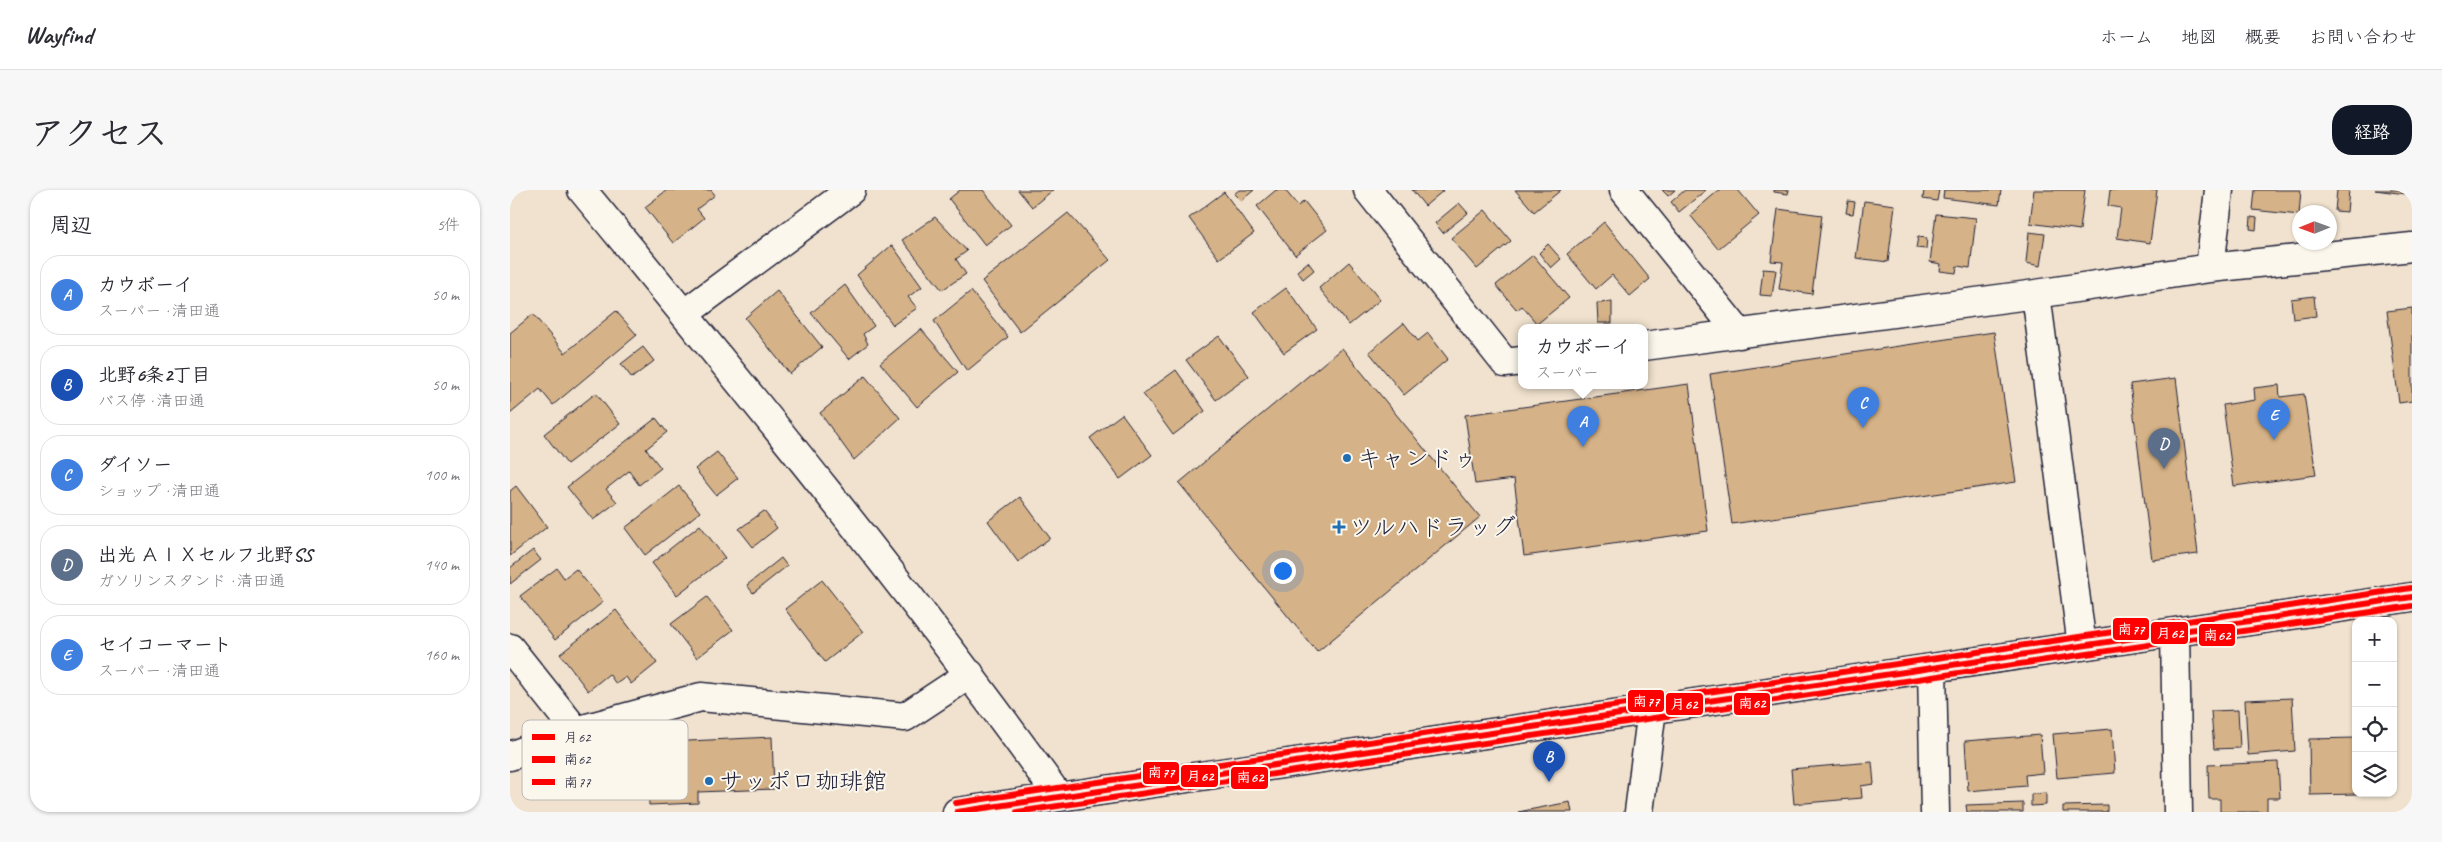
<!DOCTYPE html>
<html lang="ja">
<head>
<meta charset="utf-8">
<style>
  :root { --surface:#fff; --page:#f7f7f7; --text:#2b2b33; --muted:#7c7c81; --line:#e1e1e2; --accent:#111827 }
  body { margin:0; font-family:Caveat,"Klee One",sans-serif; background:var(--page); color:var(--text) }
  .controls { position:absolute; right:15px; bottom:15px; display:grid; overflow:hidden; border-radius:10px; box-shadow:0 1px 4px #0004 }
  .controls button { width:45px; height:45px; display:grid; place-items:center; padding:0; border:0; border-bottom:1px solid var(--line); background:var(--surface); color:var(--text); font:25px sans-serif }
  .compass { position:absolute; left:1782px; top:15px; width:45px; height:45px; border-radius:50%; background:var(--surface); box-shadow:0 1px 4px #0004; rotate:269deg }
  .you { position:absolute; left:772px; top:380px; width:18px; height:18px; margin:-12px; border:4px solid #fff; border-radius:50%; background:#1a73e8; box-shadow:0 0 0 8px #1a73e833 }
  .badge { display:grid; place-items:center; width:32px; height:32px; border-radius:50%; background:var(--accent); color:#fff; font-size:16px; font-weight:700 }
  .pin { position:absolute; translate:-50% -41px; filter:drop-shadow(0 1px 2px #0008) }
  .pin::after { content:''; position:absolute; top:26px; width:18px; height:15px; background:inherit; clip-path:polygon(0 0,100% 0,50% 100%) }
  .popup { position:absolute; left:1008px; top:134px; width:130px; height:65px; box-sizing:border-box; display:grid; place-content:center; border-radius:10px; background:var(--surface); filter:drop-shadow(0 1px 4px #0005); font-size:16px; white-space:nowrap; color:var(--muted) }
  .popup b { font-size:19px; color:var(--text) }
  .popup::after { content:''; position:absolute; left:50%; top:100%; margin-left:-10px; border:10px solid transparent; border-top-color:var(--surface) }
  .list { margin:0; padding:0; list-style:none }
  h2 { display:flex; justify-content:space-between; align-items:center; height:65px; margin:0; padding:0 20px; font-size:21px }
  h2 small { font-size:16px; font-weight:400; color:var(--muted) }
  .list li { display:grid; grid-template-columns:32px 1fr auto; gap:15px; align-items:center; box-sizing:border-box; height:80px; margin:0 10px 10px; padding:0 10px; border:1px solid var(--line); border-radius:20px }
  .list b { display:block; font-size:19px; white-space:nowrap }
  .list p { margin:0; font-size:16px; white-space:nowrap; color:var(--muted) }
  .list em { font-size:16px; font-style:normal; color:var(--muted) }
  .icon { flex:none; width:28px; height:28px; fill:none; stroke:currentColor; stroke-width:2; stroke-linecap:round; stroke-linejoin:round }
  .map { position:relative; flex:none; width:1902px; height:622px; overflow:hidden; border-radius:20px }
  header { display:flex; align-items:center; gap:30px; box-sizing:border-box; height:70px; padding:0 25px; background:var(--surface); border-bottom:1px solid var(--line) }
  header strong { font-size:24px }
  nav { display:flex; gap:28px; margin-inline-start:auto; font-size:18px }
  .intro { display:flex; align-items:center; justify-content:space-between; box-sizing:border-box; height:120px; padding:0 30px }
  h1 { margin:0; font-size:35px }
  .button { padding:12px 22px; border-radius:20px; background:var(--accent); color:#fff; font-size:18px; font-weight:700 }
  main { display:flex; gap:30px; padding:0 30px }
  aside { flex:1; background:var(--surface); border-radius:20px; box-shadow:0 1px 4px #0004 }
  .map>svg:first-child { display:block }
  .building { fill:#d5b287; stroke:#22223b }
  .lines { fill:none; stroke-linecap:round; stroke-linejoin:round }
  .minor-casing { stroke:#22223b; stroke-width:31 }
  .minor { stroke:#fbf7ec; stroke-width:28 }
  .bus-1-casing { stroke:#fbf7ec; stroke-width:10 }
  .bus-2-casing { stroke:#fbf7ec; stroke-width:10 }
  .bus-3-casing { stroke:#fbf7ec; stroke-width:10 }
  .bus-1 { stroke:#f00; stroke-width:6 }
  .bus-2 { stroke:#f00; stroke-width:6 }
  .bus-3 { stroke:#f00; stroke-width:6 }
  .poi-dot { fill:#1f6fb2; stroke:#fbf7ec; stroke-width:2 }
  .labels { text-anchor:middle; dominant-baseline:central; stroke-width:4; stroke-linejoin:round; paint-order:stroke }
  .poi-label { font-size:24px; fill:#22223b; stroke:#fbf7ec; text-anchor:start }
  .key { fill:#fbf7ec; stroke:#bab7b7; stroke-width:1 }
  .key-label { font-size:14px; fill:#22223b }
  .line-badge { stroke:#fbf7ec; stroke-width:2 }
  .badge-label { font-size:14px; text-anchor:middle; font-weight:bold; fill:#fff }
</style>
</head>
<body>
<header>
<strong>Wayfind</strong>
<nav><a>ホーム</a><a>地図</a><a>概要</a><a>お問い合わせ</a></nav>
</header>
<div class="intro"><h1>アクセス</h1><a class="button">経路</a></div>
<main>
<aside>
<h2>周辺<small>5件</small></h2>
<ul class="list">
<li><span class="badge" style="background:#3f7fe0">A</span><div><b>カウボーイ</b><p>スーパー · 清田通</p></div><em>50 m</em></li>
<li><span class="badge" style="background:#1a4fb4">B</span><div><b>北野6条2丁目</b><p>バス停 · 清田通</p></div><em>50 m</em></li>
<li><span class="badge" style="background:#3f7fe0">C</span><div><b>ダイソー</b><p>ショップ · 清田通</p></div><em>100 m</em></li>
<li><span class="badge" style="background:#5c6f8a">D</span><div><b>出光 ＡＩＸセルフ北野SS</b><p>ガソリンスタンド · 清田通</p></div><em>140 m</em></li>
<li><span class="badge" style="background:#3f7fe0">E</span><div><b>セイコーマート</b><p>スーパー · 清田通</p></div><em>160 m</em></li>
</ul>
</aside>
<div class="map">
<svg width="1902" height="622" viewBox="0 0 1902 622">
  <rect width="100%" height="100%" fill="#f0e2ce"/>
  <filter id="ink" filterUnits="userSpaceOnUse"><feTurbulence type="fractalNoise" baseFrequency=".02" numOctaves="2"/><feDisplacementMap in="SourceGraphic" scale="10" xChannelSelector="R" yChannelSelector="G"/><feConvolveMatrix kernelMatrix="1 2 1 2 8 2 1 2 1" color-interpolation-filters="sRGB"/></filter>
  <g filter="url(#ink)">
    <path class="building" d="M 157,0 L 201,0 L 205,5 L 187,19 L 194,28 L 163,53 L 135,17 Z
      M 450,0 L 473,0 L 501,35 L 475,55 L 439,9 Z
      M 508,0 L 543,0 L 522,17 Z
      M 729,0 L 744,0 L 731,11 L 724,4 Z
      M 766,0 L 775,0 L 788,16 L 794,11 L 817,40 L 785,65 L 747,16 Z
      M 902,0 L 934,0 L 915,16 Z
      M 1005,0 L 1051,0 L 1024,22 Z
      M 1152,0 L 1165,0 L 1158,6 Z
      M 1175,0 L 1196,0 L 1169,22 L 1161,12 Z
      M 1209,0 L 1228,0 L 1249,25 L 1208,59 L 1180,25 Z
      M 1264,0 L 1279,0 L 1278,4 L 1264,2 Z
      M 1414,0 L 1429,0 L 1427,11 L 1413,9 Z
      M 1434,0 L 1491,0 L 1489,15 L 1433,8 Z
      M 1524,0 L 1575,0 L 1570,40 L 1520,33 Z
      M 1600,0 L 1647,0 L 1640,53 L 1607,48 L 1611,18 L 1598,16 Z
      M 1745,0 L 1791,0 L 1789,25 L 1743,20 Z
      M 1827,0 L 1839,0 L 1837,22 L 1825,21 Z
      M 1865,0 L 1896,0 L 1896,4 Z
      M 714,2 L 744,43 L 709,69 L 679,28 Z
      M 1338,11 L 1345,12 L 1343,24 L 1336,23 Z
      M 1354,11 L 1385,15 L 1378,72 L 1346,68 Z
      M 949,13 L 958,23 L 933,43 L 925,33 Z
      M 1268,19 L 1312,25 L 1302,104 L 1269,99 L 1273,72 L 1261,71 Z
      M 975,20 L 1001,51 L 967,79 L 941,48 Z
      M 558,23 L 600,70 L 510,142 L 472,91 Z
      M 1426,24 L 1466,28 L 1460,78 L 1447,76 L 1446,83 L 1430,81 L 1431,74 L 1420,72 Z
      M 425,27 L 457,61 L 446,69 L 456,84 L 432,100 L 392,50 Z
      M 1741,27 L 1747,28 L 1746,40 L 1740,39 Z
      M 1094,32 L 1140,89 L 1120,106 L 1102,85 L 1086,99 L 1057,64 Z
      M 1519,42 L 1535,44 L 1530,76 L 1516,73 Z
      M 1408,47 L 1417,48 L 1416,59 L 1406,58 Z
      M 1038,54 L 1051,69 L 1041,78 L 1029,63 Z
      M 382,55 L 412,97 L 398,107 L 407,118 L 383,135 L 347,85 Z
      M 1023,65 L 1059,108 L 1027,134 L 1012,116 L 1007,120 L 986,95 Z
      M 798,72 L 804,80 L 793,89 L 787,81 Z
      M 839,72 L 870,110 L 839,135 L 809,98 Z
      M 1253,79 L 1266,80 L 1262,106 L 1250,105 Z
      M 335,95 L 364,136 L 353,144 L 358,154 L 339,169 L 301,123 Z
      M 776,98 L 807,139 L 774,163 L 744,122 Z
      M 267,101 L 312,157 L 280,184 L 235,128 Z
      M 461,101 L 498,147 L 457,181 L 424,131 Z
      M 1804,106 L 1806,126 L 1783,129 L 1781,109 Z
      M 1102,112 L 1102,133 L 1088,133 L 1087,113 Z
      M 1902,118 L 1902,211 L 1889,213 L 1877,121 Z
      M 106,121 L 127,145 L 43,215 L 30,199 L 0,224 L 0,143 L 23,124 L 55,163 Z
      M 894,133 L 908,151 L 918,143 L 938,169 L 894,205 L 859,162 Z
      M 411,139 L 448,182 L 407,217 L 370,173 Z
      M 1484,142 L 1506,292 L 1222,334 L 1200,184 Z
      M 709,146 L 739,186 L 706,210 L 676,170 Z
      M 133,157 L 144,171 L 122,188 L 111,174 Z
      M 832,158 L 970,327 L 807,462 L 669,293 Z
      M 666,180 L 695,221 L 663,245 L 633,204 Z
      M 355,186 L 390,228 L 344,270 L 310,223 Z
      M 1666,188 L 1688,364 L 1642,370 L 1620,194 Z
      M 1179,194 L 1198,341 L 1014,366 L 1004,289 L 965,294 L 955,225 Z
      M 1769,195 L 1770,207 L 1794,204 L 1806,285 L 1724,296 L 1713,215 L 1745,210 L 1744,198 Z
      M 86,203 L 110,234 L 57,274 L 34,244 Z
      M 612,224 L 642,265 L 610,289 L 580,248 Z
      M 146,228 L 157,242 L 136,259 L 151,278 L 129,295 L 119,281 L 96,299 L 107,312 L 83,330 L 57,297 Z
      M 207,262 L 228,288 L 206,305 L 185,279 Z
      M 6,296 L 37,337 L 0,366 L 0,301 Z
      M 169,296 L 190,322 L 135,365 L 115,338 Z
      M 510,307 L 540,348 L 508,372 L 478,331 Z
      M 254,321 L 267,338 L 243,357 L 229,339 Z
      M 190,335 L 215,368 L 167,405 L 142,373 Z
      M 23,360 L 31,370 L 0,394 L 0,378 Z
      M 271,368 L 277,376 L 243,403 L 237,395 Z
      M 47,378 L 54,388 L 66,379 L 93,412 L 45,450 L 10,406 Z
      M 312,390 L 353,442 L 315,472 L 275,419 Z
      M 197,407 L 223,440 L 187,468 L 161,434 Z
      M 106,420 L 147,473 L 121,494 L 116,487 L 106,494 L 99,484 L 78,501 L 50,464 Z
      M 1782,508 L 1785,561 L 1738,565 L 1735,510 Z
      M 1728,520 L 1730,558 L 1704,559 L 1701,521 Z
      M 1602,539 L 1605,583 L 1547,588 L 1543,544 Z
      M 1530,545 L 1533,583 L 1515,585 L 1516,596 L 1458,601 L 1455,551 Z
      M 262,547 L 264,599 L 188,602 L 188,613 L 139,615 L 137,553 Z
      M 1846,548 L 1847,604 L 1800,605 L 1799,549 Z
      M 1362,572 L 1364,594 L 1351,596 L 1352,608 L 1284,614 L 1281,579 Z
      M 1768,572 L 1770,608 L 1757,608 L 1757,622 L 1710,622 L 1710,609 L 1699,609 L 1698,575 Z
      M 1536,603 L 1536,615 L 1521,616 L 1521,604 Z
      M 1060,612 L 1062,622 L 1008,622 Z
      M 1513,613 L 1513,622 L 1457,622 L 1456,615 Z
      M 1597,615 L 1597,622 L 1553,622 L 1553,616 Z"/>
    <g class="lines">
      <g class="minor-casing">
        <path id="minor" d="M 72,0 C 236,199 399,398 549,607
          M 858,0 L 995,173 L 1012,171
          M 1114,0 L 1230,144
          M 1700,78 L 1709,0
          M 1526,104 L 1572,456
          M 174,124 L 341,0
          M 1134,156 L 1526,104 L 1700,78 L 1902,57
          M 1665,442 L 1668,622
          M 0,458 L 66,541
          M 1422,478 L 1425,622
          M 0,566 L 66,541 L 191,507 L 395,527 L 460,484
          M 447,622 L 1902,407
          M 1129,622 L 1142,519"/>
      </g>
      <use href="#minor" class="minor"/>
      <g class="bus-1-casing">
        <path id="bus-1" d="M 447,622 L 1902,407"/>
      </g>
      <g class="bus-2-casing">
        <path id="bus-2" d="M 507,622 L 1902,416"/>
      </g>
      <g class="bus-3-casing">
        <path id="bus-3" d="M 446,613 L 1901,398"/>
      </g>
      <use href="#bus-1" class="bus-1"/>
      <use href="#bus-2" class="bus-2"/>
      <use href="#bus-3" class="bus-3"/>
    </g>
  </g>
  <g class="poi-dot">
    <circle cx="837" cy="268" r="5"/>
    <path d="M826.5 329.5h5v5h5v5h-5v5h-5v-5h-5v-5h5z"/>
    <circle cx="199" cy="591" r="5"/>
  </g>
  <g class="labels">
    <g class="poi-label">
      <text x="847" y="268">キャンドゥ</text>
      <text x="839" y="337">ツルハドラッグ</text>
      <text x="209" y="591">サッポロ珈琲館</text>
    </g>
  </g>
  <rect x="12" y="530" width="166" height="80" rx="8" class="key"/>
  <rect x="22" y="544" width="23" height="6" fill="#f00"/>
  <rect x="22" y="566" width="23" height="7" fill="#f00"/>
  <rect x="22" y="589" width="23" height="6" fill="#f00"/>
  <g class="key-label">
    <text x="54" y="552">月62</text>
    <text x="54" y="574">南62</text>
    <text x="54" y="597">南77</text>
  </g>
  <g class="line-badge">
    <rect x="1602" y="427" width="38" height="24" rx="5" fill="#f00"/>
    <rect x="1640" y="431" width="39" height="24" rx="5" fill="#f00"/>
    <rect x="1688" y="433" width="38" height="24" rx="5" fill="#f00"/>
    <rect x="1117" y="499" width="38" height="24" rx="5" fill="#f00"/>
    <rect x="1223" y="502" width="38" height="24" rx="5" fill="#f00"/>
    <rect x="1155" y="502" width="39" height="24" rx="5" fill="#f00"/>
    <rect x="632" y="571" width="38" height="24" rx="5" fill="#f00"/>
    <rect x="670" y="574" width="39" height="24" rx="5" fill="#f00"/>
    <rect x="720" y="576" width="39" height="24" rx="5" fill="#f00"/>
  </g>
  <g class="badge-label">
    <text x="1621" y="444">南77</text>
    <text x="1660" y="448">月62</text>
    <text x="1707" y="450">南62</text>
    <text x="1136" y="516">南77</text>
    <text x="1242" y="518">南62</text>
    <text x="1174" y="519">月62</text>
    <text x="651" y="587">南77</text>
    <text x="690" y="591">月62</text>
    <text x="740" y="592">南62</text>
  </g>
</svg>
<div class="controls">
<button>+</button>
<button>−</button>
<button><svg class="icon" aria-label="locate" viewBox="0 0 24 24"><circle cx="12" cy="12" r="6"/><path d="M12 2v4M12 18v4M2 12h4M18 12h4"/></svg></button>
<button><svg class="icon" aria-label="layers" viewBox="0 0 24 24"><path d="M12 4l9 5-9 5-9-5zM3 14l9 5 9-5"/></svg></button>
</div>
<svg class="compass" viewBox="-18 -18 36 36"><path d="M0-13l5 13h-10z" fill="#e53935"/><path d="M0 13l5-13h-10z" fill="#7c7c81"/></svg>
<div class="you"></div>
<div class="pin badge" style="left:1073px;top:257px;background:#3f7fe0">A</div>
<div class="popup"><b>カウボーイ</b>スーパー</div>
<div class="pin badge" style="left:1039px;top:592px;background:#1a4fb4">B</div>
<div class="pin badge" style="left:1353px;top:238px;background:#3f7fe0">C</div>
<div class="pin badge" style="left:1654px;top:279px;background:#5c6f8a">D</div>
<div class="pin badge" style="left:1764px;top:250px;background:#3f7fe0">E</div>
</div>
</main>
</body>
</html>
